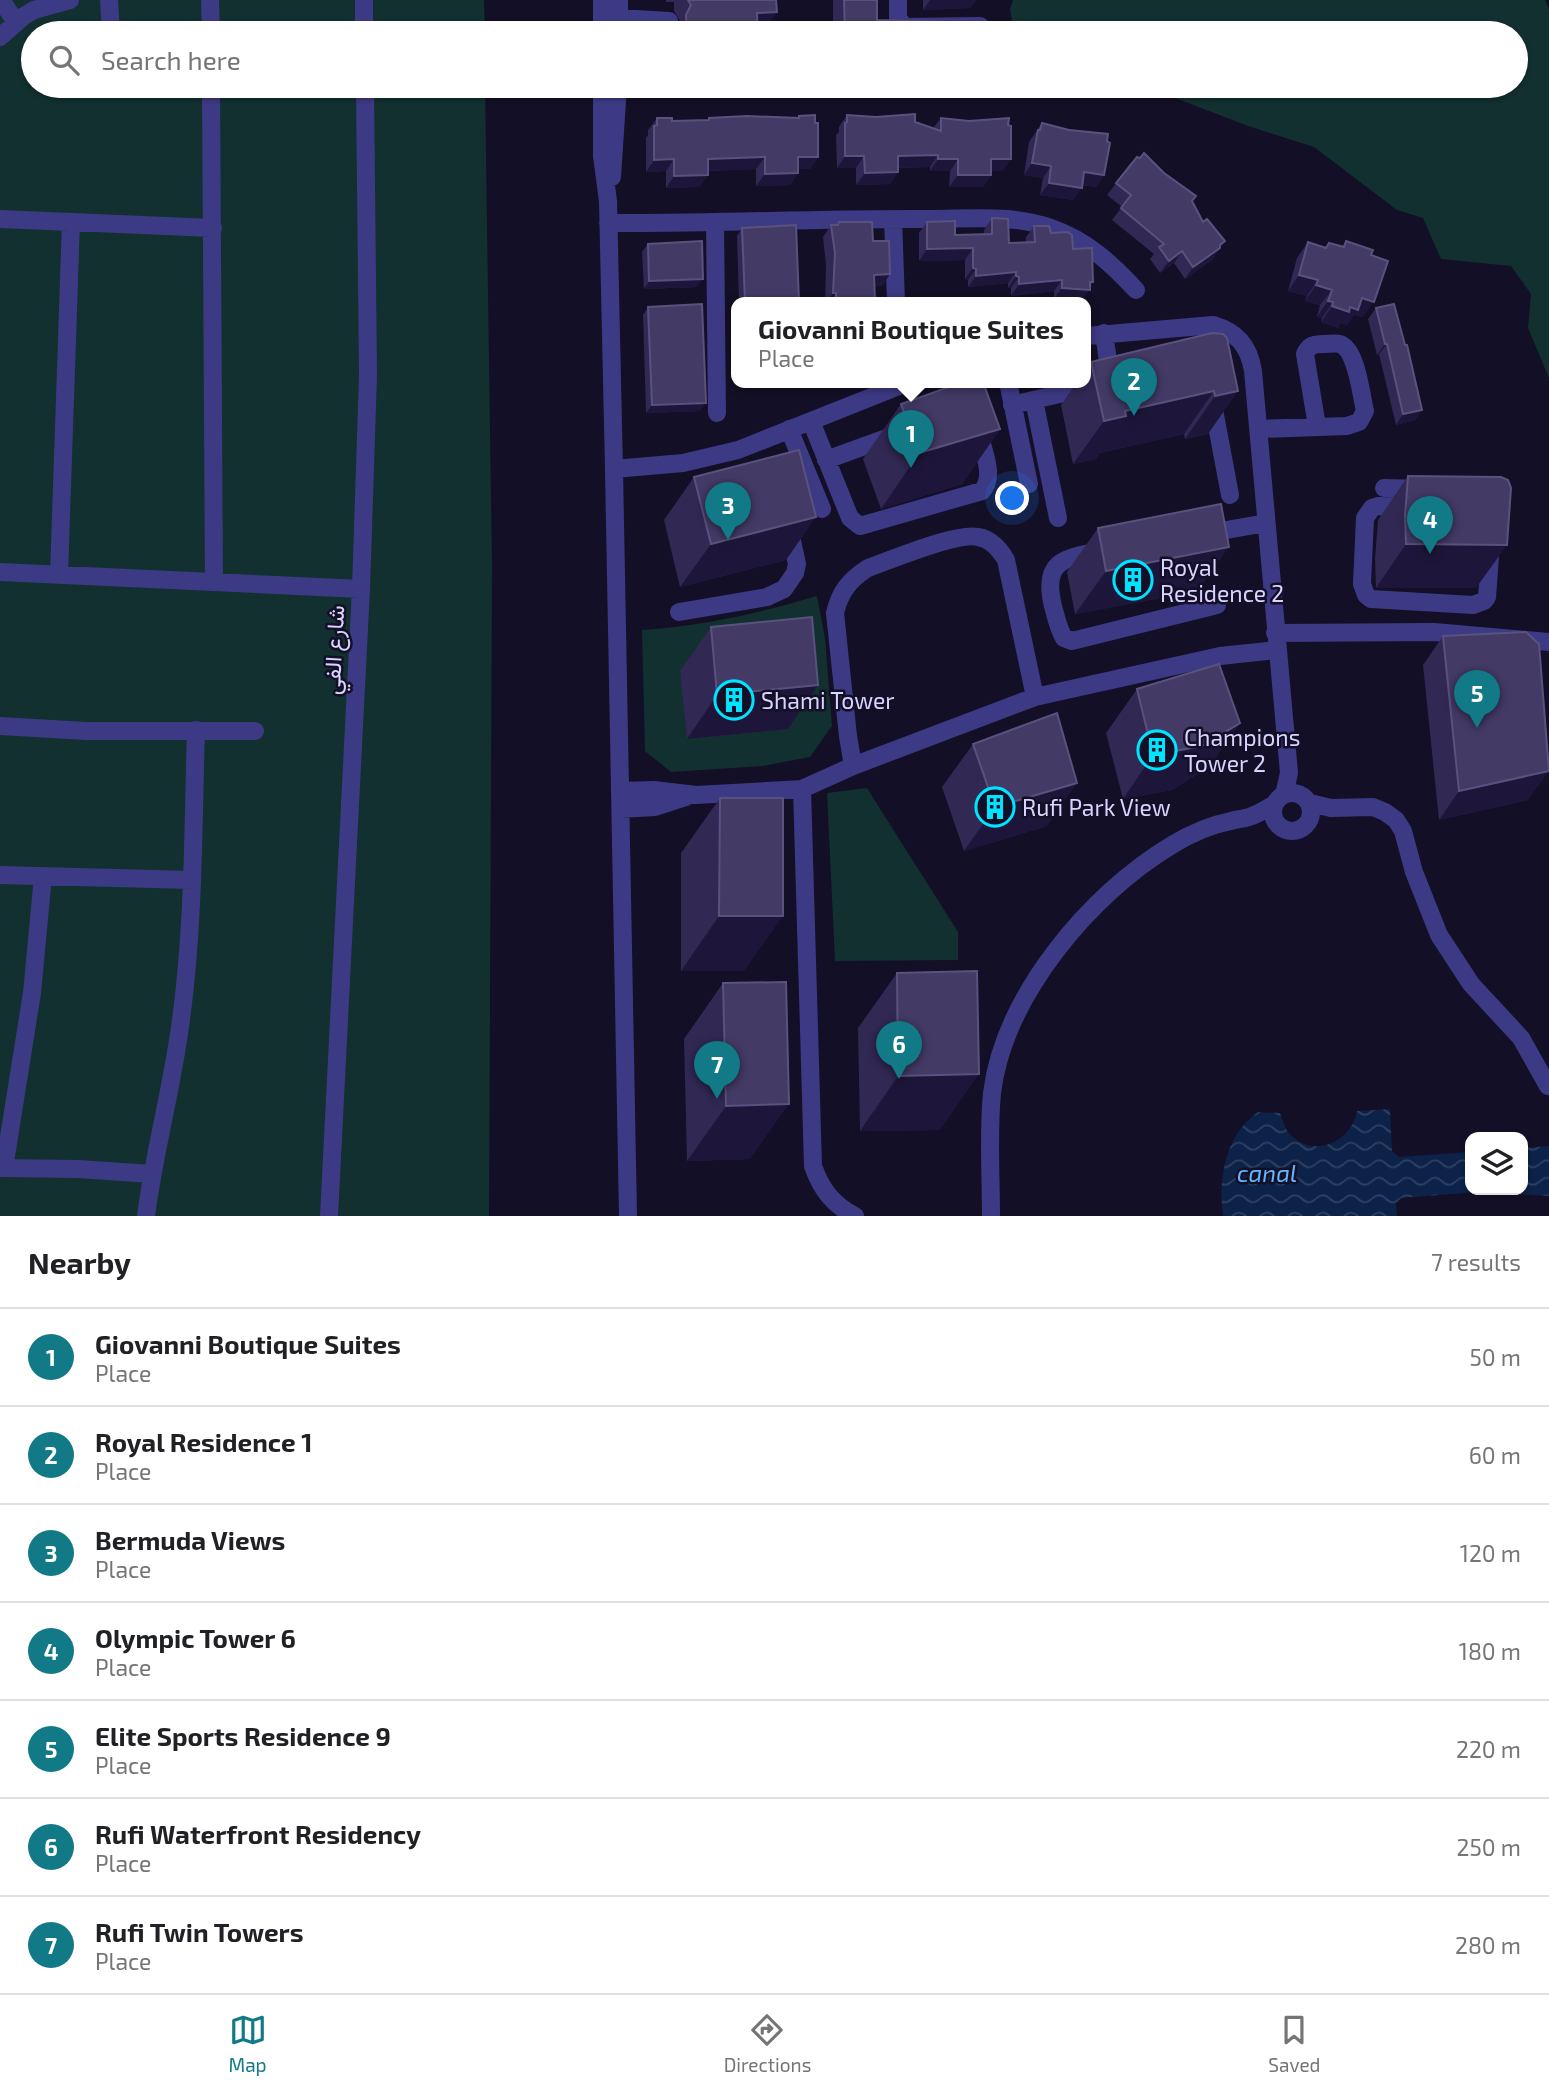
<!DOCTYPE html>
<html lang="en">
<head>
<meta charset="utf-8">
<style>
  :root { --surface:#fff; --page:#f2f2f2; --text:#202124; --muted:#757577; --line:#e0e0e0; --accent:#127987 }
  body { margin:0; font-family:"Exo 2",Vazirmatn,sans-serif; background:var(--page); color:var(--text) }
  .controls { position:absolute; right:21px; bottom:21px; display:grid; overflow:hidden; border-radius:14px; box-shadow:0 2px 5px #0004 }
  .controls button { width:63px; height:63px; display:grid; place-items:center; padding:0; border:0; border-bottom:2px solid var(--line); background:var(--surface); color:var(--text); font:35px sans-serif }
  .you { position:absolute; left:1013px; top:499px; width:24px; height:24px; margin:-18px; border:5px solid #fff; border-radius:50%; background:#1a73e8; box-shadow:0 0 0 10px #1a73e833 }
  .badge { display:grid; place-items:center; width:46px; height:46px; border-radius:50%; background:var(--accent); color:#fff; font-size:23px; font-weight:700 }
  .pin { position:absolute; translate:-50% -58px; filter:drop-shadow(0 2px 4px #0008) }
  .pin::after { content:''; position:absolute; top:37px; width:24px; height:21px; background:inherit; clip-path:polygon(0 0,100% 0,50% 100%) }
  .popup { position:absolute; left:731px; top:297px; width:360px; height:91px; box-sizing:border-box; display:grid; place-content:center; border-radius:14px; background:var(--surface); filter:drop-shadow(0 2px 5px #0005); font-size:23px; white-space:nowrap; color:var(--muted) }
  .popup b { font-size:26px; color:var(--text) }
  .popup::after { content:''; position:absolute; left:50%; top:100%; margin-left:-14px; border:14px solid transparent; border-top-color:var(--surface) }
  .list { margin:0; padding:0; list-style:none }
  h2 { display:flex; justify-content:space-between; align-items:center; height:91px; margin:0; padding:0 28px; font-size:30px }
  h2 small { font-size:23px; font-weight:400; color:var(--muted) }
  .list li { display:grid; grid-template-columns:46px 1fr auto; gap:21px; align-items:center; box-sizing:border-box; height:98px; padding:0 28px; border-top:2px solid var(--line) }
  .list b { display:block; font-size:26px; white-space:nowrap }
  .list p { margin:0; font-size:23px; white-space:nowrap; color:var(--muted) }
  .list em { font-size:23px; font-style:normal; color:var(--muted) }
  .icon { flex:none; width:38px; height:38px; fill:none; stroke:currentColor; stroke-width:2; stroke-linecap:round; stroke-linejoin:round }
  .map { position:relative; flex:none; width:1549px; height:1216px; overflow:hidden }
  .search { position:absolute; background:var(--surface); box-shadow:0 2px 5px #0004; left:21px; right:21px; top:21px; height:77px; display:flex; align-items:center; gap:18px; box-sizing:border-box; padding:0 24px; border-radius:38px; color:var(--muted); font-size:26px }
  .sheet { height:777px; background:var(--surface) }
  nav { display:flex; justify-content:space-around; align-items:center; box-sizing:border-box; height:98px; border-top:2px solid var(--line); background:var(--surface); font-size:19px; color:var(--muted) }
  nav a { display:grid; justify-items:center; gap:4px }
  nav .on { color:var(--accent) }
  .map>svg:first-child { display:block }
  .green { fill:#12302f }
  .water { fill:url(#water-waves) }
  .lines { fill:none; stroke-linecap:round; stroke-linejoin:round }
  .minor { stroke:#3d3a85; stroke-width:18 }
  .wall { fill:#312854 }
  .shaded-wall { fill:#1d163a }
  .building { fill:#433a66; stroke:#5a527e; stroke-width:2 }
  .labels { text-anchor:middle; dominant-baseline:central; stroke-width:5; stroke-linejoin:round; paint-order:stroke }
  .poi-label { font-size:23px; fill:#d9d4ff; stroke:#130f26; text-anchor:start }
  .street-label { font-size:23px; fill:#d9d4ff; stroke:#130f26 }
  .water-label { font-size:24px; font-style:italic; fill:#62b6ff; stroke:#130f26 }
</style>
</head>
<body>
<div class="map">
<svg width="1549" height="1216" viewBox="0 0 1549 1216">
  <defs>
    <pattern id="water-waves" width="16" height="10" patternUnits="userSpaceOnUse" patternTransform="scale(1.75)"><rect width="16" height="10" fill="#0c2248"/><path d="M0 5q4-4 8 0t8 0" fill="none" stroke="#2f4163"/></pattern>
  </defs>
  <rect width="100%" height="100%" fill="#130f26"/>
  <path class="green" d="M 0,0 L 484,0 L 485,33 L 33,33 L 33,86 L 485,86 L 492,566 L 489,1216 L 0,1216 Z
    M 1013,0 L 1545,0 L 1549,9 L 1549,378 L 1528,328 L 1531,294 L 1511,266 L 1441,259 L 1423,218 L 1397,210 L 1314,147 L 1248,126 L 1144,86 L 1516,86 L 1516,33 L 1014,33 L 1010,9 Z
    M 817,596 L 825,638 L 832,726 L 810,757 L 763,766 L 671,772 L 645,751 L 642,630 C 705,625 756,614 817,596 Z
    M 867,788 L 958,932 L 958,960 L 835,961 L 827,793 Z"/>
  <path class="water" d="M 1390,1109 L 1392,1151 L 1399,1157 L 1470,1152 L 1470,1190 L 1523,1190 L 1523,1148 L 1549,1146 L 1549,1196 L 1477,1192 L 1401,1198 L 1396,1203 L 1397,1216 L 1223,1216 C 1218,1179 1225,1135 1258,1112 L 1280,1113 C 1283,1120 1284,1128 1289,1133 C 1312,1160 1352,1142 1357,1111 Z"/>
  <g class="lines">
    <path class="minor" d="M 1,0 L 16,22
      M 109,0 L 111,33
      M 210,0 L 211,33
      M 364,0 L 364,33
      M 602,0 L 602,33
      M 898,0 L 898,19 L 905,27 L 980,26
      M 619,18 L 669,21
      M 619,33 L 619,0
      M 0,37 L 24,16 L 34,10 L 70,0
      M 211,86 L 214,582
      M 602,86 L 602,156 L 608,201 L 614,469 L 628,1216
      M 612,177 L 618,86
      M 0,219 L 213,228
      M 893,219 L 896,302
      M 608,223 C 715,224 822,218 929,219 C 968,219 1013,214 1051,228 C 1086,240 1111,263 1136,290
      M 715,223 L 717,413
      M 1104,333 L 1111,382
      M 1086,336 L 1213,325 C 1237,332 1249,346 1253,371 L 1289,773 L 1284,795
      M 1008,382 L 1029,484
      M 1212,399 L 1230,495
      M 1034,400 L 1058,518
      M 1012,405 L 1094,386
      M 811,421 L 850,518 L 860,526 L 982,491 C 996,476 982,448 978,430
      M 789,429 L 822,509
      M 1259,429 L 1347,426 L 1359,422 L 1365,411 C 1361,395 1357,350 1340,344 C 1335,343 1328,344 1323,344 C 1314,344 1309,345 1305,354 L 1317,426
      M 826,460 L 895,435
      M 614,469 L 683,463 L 738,450 L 909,382
      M 1384,488 L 1422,489
      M 1378,506 L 1474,509 L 1487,516 L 1492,530 L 1487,597 L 1484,601 L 1473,605 L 1371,599 L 1366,595 L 1362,584 L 1365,518 L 1372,508 Z
      M 1204,534 L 1266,523
      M 1101,551 C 1063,558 1042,561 1053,606 C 1056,617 1058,628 1064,638 L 1072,641 L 1217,605
      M 0,572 L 361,589
      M 59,575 L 71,222
      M 679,612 L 767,597 L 784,589 L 795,573 L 797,564 L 789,527
      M 1275,633 L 1434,632 L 1549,642
      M 0,726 L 86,731 L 255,731
      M 853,766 L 848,736 L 835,613 C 840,592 849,580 868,568 C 891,560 957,532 978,537 C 991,539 999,548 1006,560 L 1035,697
      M 802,789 L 813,1166 C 821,1189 833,1205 855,1216
      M 621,791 L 654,790 L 696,795 L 802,789 L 853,766 L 1035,697 L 1220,656 L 1277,650
      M1273 812a19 19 0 1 1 38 0a19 19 0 1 1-38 0Z
      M 1310,803 L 1331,808 L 1373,807 L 1385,812 L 1396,820 L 1403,831 L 1414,872 L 1439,935 L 1471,984 L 1521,1038 L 1548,1086
      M 621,809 L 655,807 L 686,797
      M 0,875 L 192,880
      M 0,1168 L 78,1169 L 152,1174
      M 4,1168 L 32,993 L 43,876
      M 146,1216 C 155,1147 174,1081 182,1012 C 194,918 193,824 196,730
      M 329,1216 L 361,589 L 368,376 L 365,86
      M 991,1216 C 991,1176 988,1133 992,1093 C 1004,996 1090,894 1172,845 C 1190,834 1210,825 1231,821 C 1238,819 1245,819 1252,816 C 1260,813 1268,808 1275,804"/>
  </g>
  <path class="wall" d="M 666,0 L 776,0 L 766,28 L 757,28 L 758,33 L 675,33 L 675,31 L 680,21 L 674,11 L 674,2 L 666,2 Z
    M 833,0 L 877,0 L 877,20 L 948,33 L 833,33 Z
    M 923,0 L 976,0 L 970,8 L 923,10 Z
    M 657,86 L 730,86 L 726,89 L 718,86 L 707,89 L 699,87 L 694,94 L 657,95 Z
    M 847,115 L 915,122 L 933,128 L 941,118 L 1003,171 L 991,171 L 991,175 L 983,187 L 949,187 L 950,171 L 930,171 L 930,167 L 898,168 L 898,172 L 890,184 L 856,185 L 856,168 L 837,168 L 836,135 L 839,132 L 839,127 Z
    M 799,116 L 818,157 L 810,169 L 798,169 L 798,173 L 790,185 L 756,186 L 756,169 L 708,171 L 708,175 L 699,187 L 666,188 L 666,171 L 646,172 L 646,138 L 648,135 L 648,130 L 657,118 L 672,121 L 707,121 L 709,118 L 798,118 Z
    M 1042,123 L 1107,141 L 1104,175 L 1096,187 L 1082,185 L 1073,200 L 1040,195 L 1043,178 L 1024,175 L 1029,142 Z
    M 1116,183 L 1203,222 L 1225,241 L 1212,260 L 1185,279 L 1174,263 L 1160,273 L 1150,259 L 1154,254 L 1112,220 L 1122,207 L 1107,195 Z
    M 992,218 L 1009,243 L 1026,243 L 1026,237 L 1034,226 L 1051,233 L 1073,249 L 1093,282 L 1082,301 L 1054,299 L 1054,291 L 1011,296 L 1011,288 L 1008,288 L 1008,283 L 968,287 L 968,280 L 965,279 L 965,260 L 919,261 L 919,233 L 927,222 L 955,235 L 984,234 L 984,230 Z
    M 839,222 L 873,241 L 890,274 L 882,286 L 874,286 L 875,301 L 891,302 L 825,302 L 826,265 L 823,237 L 831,225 L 837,225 Z
    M 742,228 L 799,302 L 739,302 L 737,236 Z
    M 1346,241 L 1371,255 L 1363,317 L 1354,315 L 1347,325 L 1341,323 L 1338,328 L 1321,322 L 1322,318 L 1317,317 L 1320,305 L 1305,301 L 1307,296 L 1288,291 L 1297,258 L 1308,242 L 1326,247 L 1342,247 Z
    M 648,244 L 697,287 L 644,289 L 642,252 Z
    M 648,307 L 700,411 L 646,413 L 643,315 Z
    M 1376,308 L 1405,345 L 1422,410 L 1415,420 L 1396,425 L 1379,354 L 1377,355 L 1368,319 Z
    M 1227,338 L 1208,434 L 1185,439 L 1184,434 L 1100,453 L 1096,459 L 1073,464 L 1061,405 L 1077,382 L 1086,382 L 1086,369 L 1091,362 Z
    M 901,404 L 1000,429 L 962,484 L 881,509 L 863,459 Z
    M 1408,476 L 1476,588 L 1376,588 L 1375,559 L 1378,520 Z
    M 694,477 L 786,560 L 680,587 L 664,520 Z
    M 1098,528 L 1198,591 L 1075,614 L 1067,572 Z
    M 711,627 L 818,685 L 788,729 L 687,739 L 680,671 Z
    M 1443,636 L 1528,800 L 1439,820 L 1423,665 Z
    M 1137,689 L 1240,723 L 1209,767 L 1172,790 L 1123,799 L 1106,733 Z
    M 973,744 L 1047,826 L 964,851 L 942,787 Z
    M 720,798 L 744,971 L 681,971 L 681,853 Z
    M 897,973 L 940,1130 L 860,1131 L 858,1028 Z
    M 723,983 L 750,1159 L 687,1161 L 684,1039 Z"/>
  <path class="shaded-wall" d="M 930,0 L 976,0 L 970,8 L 923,10 Z
    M 777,12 L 766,28 L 746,29 L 757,13 Z
    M 695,86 L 730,86 L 726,89 L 718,86 L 707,89 L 699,87 L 694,94 L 657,95 L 662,88 Z
    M 938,155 L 930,167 L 890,168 L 898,156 Z
    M 845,156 L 864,156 L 856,168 L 837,168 Z
    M 765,157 L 756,169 L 699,171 L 708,159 Z
    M 798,157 L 818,157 L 810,169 L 790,169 Z
    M 674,159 L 666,171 L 646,172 L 654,160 Z
    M 938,159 L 958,159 L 950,171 L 930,171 Z
    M 991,159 L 1011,159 L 1003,171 L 983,171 Z
    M 1032,163 L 1051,166 L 1043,178 L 1024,175 Z
    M 898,172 L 890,184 L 856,185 L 865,173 Z
    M 1084,172 L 1104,175 L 1096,187 L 1076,184 Z
    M 798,173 L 790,185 L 756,186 L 765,174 Z
    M 708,175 L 699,187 L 666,188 L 674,176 Z
    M 958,175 L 991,175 L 983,187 L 949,187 Z
    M 1049,183 L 1082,188 L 1073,200 L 1040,195 Z
    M 1225,241 L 1212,260 L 1185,279 L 1193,267 Z
    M 973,248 L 965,260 L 919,261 L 927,249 Z
    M 1182,251 L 1174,263 L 1160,273 L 1169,261 Z
    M 973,268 L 976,269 L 968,280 L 965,279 Z
    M 1016,272 L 1008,283 L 968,287 L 976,276 Z
    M 890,274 L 882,286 L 865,287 L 874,275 Z
    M 1299,275 L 1318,280 L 1307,296 L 1288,291 Z
    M 1016,276 L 1019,277 L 1011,288 L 1008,288 Z
    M 703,279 L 697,287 L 644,289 L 649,281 Z
    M 1062,280 L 1054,291 L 1011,296 L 1019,284 Z
    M 1093,282 L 1087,289 L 1090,290 L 1082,301 L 1054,299 L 1062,288 Z
    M 1316,285 L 1332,290 L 1320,305 L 1305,301 Z
    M 833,293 L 836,293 L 830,302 L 827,302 Z
    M 1362,298 L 1374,302 L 1363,317 L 1354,315 L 1347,325 L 1341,323 L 1338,328 L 1321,322 L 1332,306 Z
    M 1328,301 L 1333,302 L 1322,318 L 1317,317 Z
    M 1385,344 L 1387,344 L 1379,354 L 1377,355 Z
    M 1214,391 L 1184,434 L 1100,453 L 1096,459 L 1073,464 L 1104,421 L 1125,411 Z
    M 1238,391 L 1208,434 L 1185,439 L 1215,396 Z
    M 706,403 L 700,411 L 646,413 L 652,405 Z
    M 1422,410 L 1415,420 L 1396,425 L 1403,414 Z
    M 1000,429 L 962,484 L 881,509 L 919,453 Z
    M 816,517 L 786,560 L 680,587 L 711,544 Z
    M 1406,544 L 1507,545 L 1476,588 L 1376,588 Z
    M 1229,547 L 1198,591 L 1075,614 L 1106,571 Z
    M 818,685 L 788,729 L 687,739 L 717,695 Z
    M 1240,723 L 1209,767 L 1172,790 L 1123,799 L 1153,755 Z
    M 1549,771 L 1528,800 L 1439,820 L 1459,791 Z
    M 1077,783 L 1047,826 L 964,851 L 995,807 Z
    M 719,916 L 783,916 L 744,971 L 681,971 Z
    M 979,1074 L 940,1130 L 860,1131 L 898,1076 Z
    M 789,1104 L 750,1159 L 687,1161 L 726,1106 Z"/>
  <path class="building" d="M 688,0 L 776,0 L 777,12 L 757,13 L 758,33 L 687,33 L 686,15 L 691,5 Z
    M 844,0 L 877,0 L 877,20 L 947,22 L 948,33 L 845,33 Z
    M 662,86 L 699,86 L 699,87 L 662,88 Z
    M 915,114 L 915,122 L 941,131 L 941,118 L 969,121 L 1009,118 L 1008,125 L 1011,126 L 1011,159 L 991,159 L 991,175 L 958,175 L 958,159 L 938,159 L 938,155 L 898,156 L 898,172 L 865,173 L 864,156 L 845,156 L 845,123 L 847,122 L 847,115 L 876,117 Z
    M 815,115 L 815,123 L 818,123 L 818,157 L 798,157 L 798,173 L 765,174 L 765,157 L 708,159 L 708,175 L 674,176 L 674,159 L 654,160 L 654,126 L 657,125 L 657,118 L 672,118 L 672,121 L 709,120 L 709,118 L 747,116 L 799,118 L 799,116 Z
    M 1042,123 L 1069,130 L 1108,134 L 1107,141 L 1110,143 L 1104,175 L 1084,172 L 1082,188 L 1049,183 L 1051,166 L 1032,163 L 1038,130 L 1040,130 Z
    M 1144,153 L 1164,173 L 1196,196 L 1192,201 L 1203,222 L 1207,219 L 1225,241 L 1220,245 L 1220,248 L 1193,267 L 1182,251 L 1169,261 L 1159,247 L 1164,244 L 1121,208 L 1131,195 L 1116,183 L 1137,157 L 1140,158 Z
    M 992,218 L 1008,219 L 1009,243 L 1035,242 L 1034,226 L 1049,226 L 1051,233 L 1068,232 L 1072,235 L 1073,249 L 1092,248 L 1093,282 L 1090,282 L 1090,290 L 1062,288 L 1062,280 L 1019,284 L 1019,277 L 1016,276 L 1016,272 L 976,276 L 976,269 L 973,268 L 973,248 L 927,249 L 927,222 L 955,221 L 955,235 L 992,234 Z
    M 839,222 L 872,222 L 873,241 L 889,241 L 890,274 L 874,275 L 875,301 L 891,301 L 891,302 L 836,302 L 836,293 L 833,293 L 835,253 L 831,225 L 838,225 Z
    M 796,225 L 799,302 L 745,302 L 742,228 Z
    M 702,241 L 703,279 L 649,281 L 648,244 Z
    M 1346,241 L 1373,250 L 1371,255 L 1388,261 L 1374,302 L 1362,298 L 1358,310 L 1350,307 L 1349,312 L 1332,306 L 1333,302 L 1328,301 L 1332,290 L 1316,285 L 1318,280 L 1299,275 L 1308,242 L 1326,248 L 1329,243 L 1344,247 Z
    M 702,304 L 706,403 L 652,405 L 648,307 Z
    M 1394,304 L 1405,345 L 1407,345 L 1422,410 L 1403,414 L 1387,344 L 1385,344 L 1376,308 Z
    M 1212,333 L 1223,334 L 1227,338 L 1238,391 L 1215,396 L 1214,391 L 1125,411 L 1126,416 L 1104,421 L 1091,362 Z
    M 963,382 L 983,382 L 1000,429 L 919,453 L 901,404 Z
    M 799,450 L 816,517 L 711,544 L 694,477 Z
    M 1408,476 L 1501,477 L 1508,480 L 1511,488 L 1507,545 L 1406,544 L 1405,516 Z
    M 1221,504 L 1229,547 L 1106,571 L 1098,528 Z
    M 812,617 L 818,685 L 717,695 L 711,627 Z
    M 1526,632 L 1539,644 L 1549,771 L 1459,791 L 1443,636 Z
    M 1219,664 L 1240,723 L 1202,746 L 1153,755 L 1137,689 Z
    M 1057,713 L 1077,783 L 995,807 L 973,744 Z
    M 720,798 L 783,798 L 783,916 L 719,916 Z
    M 977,971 L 979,1074 L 898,1076 L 897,973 Z
    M 786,982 L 789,1104 L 726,1106 L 723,983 Z"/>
  <defs>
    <g id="building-ring" transform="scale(2.0125)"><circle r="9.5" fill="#130f26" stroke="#00e5ff" stroke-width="1.5"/><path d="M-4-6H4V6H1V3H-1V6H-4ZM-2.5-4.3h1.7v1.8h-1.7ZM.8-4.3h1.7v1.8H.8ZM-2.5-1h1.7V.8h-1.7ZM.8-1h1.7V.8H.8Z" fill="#00e5ff"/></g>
  </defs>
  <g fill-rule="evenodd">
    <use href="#building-ring" x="1133" y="580"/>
    <use href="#building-ring" x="734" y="700"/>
    <use href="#building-ring" x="1157" y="750"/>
    <use href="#building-ring" x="995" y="807"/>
  </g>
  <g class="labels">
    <g class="poi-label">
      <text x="1160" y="567">Royal<tspan x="1160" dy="26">Residence 2</tspan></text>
      <text x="761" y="700">Shami Tower</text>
      <text x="1184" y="737">Champions<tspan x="1184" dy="26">Tower 2</tspan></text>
      <text x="1022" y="807">Rufi Park View</text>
    </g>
    <g class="street-label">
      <text transform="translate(333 650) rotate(-87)">شارع الفي</text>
    </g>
    <g class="water-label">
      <text x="1267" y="1172">canal</text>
    </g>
  </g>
</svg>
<div class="controls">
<button><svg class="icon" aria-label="layers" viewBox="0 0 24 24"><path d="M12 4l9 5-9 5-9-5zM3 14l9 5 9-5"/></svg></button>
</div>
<div class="you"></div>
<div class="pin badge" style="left:911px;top:468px">1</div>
<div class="popup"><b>Giovanni Boutique Suites</b>Place</div>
<div class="pin badge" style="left:1134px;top:416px">2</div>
<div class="pin badge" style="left:728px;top:540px">3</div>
<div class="pin badge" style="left:1430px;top:554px">4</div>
<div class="pin badge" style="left:1477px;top:728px">5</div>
<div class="pin badge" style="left:899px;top:1079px">6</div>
<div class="pin badge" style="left:717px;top:1099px">7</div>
<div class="search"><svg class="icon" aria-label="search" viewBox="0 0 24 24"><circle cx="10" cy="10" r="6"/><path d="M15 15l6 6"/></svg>Search here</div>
</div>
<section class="sheet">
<h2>Nearby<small>7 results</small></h2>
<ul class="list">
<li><span class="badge">1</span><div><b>Giovanni Boutique Suites</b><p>Place</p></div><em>50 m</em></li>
<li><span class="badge">2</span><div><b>Royal Residence 1</b><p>Place</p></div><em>60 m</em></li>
<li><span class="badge">3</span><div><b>Bermuda Views</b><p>Place</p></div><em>120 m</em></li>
<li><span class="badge">4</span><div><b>Olympic Tower 6</b><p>Place</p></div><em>180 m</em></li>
<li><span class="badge">5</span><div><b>Elite Sports Residence 9</b><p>Place</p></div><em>220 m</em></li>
<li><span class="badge">6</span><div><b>Rufi Waterfront Residency</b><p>Place</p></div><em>250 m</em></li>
<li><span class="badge">7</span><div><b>Rufi Twin Towers</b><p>Place</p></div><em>280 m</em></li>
</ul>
</section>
<nav>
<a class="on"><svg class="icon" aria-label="map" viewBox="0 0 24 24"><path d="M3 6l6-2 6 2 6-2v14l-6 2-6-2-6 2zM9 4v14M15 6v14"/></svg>Map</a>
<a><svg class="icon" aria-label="directions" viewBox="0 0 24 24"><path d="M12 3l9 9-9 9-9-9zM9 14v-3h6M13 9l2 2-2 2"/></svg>Directions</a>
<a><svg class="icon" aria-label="saved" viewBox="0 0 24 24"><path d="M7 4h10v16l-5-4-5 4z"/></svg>Saved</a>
</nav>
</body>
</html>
